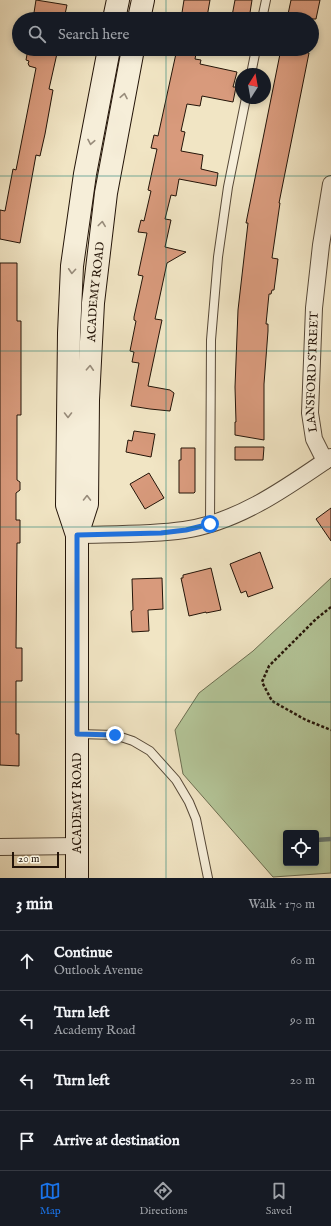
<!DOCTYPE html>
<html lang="en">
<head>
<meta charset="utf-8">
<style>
  :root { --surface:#171b24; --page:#242831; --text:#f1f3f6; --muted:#9ea1a6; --line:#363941; --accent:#1a73e8 }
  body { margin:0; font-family:"IM FELL English",serif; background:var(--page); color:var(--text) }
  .controls { position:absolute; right:12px; bottom:12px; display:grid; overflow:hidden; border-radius:4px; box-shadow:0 2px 6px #0003 }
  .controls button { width:36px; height:36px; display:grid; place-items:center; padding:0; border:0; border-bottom:1px solid var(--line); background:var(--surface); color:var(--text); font:20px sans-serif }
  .compass { position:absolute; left:235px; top:68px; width:36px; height:36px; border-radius:50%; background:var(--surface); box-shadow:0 2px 6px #0003; rotate:11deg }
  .scale { position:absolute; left:12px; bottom:10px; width:47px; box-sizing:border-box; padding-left:4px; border:2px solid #241509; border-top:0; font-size:11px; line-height:14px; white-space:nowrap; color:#241509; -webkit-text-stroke:3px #f6eed9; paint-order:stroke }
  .stop { position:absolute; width:12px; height:12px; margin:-9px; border:3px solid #1a73e8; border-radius:50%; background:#fff }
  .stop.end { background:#1a73e8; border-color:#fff; box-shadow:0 1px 4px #0008 }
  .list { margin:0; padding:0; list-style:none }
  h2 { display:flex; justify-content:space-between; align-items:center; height:52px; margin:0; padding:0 16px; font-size:17px }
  h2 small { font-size:13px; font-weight:400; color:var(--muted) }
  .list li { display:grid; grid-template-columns:26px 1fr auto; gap:12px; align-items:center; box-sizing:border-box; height:60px; padding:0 16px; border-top:1px solid var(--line) }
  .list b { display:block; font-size:15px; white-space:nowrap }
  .list p { margin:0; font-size:13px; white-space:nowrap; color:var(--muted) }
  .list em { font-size:13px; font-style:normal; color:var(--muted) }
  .icon { flex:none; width:22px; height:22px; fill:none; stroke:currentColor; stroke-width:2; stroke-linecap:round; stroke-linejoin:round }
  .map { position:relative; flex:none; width:331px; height:878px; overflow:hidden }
  .search { position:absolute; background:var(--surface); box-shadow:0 2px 6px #0003; left:12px; right:12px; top:12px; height:44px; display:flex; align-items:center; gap:10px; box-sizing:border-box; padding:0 14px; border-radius:22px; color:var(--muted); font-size:15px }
  .sheet { height:292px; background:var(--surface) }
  nav { display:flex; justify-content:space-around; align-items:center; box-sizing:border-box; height:56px; border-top:1px solid var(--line); background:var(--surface); font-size:11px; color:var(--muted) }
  nav a { display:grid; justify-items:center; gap:2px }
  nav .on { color:var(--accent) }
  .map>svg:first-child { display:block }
  .green { fill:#b4c699; stroke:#6c6e51; fill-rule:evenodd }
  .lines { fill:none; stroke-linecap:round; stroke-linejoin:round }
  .stream { stroke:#6b7a72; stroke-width:4.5 }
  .building { fill:#d89a7c; stroke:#241509 }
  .service-casing { stroke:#574938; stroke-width:10 }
  .minor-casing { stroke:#574938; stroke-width:18 }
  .secondary-casing { stroke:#241509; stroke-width:24 }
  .path { stroke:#241509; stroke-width:2.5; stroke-dasharray:3 2; stroke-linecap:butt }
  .service { stroke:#f6eed9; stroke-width:8 }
  .minor { stroke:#f6eed9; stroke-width:16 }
  .secondary { stroke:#f6eed9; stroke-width:22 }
  .oneway { stroke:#988c7b }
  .route { stroke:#1a73e8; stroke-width:5 }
  .grid { fill:none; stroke:#0f766e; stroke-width:1; stroke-opacity:0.55 }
  .labels { text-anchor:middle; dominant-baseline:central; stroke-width:3; stroke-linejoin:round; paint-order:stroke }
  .street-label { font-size:12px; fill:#241509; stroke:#f6eed9 }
</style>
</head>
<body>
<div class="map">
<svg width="331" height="878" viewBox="0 0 331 878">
  <rect width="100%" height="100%" fill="#f1e5c4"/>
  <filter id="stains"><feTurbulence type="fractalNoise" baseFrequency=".005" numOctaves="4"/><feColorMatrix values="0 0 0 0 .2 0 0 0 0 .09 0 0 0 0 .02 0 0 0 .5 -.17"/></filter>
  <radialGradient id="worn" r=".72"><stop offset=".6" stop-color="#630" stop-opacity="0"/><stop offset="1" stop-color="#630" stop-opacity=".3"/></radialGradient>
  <path class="green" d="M 331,578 L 331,873 L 273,877 L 183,774 L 175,730 L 199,693 L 253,651 ZM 286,833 L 316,833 L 316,863 L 286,863 Z"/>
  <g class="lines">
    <path class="stream" d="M 316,840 L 331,839"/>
  </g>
  <path class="building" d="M 36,0 L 67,5 L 64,19 L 33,19 Z
    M 184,0 L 210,0 L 207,17 L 203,16 L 202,19 L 181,19 Z
    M 235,0 L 252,0 L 249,19 L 232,16 Z
    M 291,0 L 320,0 L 316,19 L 287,19 Z
    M 28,49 L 58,49 L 49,89 L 53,90 L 45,134 L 40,156 L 36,155 L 20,243 L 0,239 L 0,210 L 5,211 L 13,169 L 16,170 L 36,68 L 29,66 L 29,65 L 28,64 L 29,61 L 26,60 Z
    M 177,49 L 197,49 L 195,59 L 201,60 L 200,64 L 237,72 L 233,87 L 236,87 L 233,102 L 202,96 L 200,106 L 187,104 L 181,131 L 185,132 L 181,151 L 203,155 L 201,169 L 218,173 L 216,186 L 179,179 L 176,196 L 171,195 L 165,219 L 171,220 L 165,247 L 186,252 L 167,263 L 155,319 L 162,320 L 148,386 L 170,390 L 174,393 L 170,411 L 150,409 L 131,406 L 139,363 L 132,362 L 134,352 L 130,351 L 136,321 L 134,320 L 134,317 L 143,276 L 138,275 L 147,233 L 138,232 L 141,220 L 144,221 L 151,191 L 148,190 L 157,149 L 151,148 L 154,135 L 158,136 Z
    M 281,49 L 290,49 L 309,53 L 279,203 L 280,203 L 272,258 L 278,259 L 274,290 L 272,290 L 271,294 L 269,294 L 266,324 L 268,324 L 268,331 L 264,384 L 264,440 L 235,435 L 235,422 L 236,422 L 235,387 L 238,310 L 248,223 L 246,223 Z
    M 0,263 L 17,263 L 17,321 L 21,321 L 21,415 L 17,415 L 17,480 L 20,482 L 20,490 L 16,493 L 16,520 L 20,520 L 20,543 L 17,543 L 16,648 L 22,648 L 22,681 L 16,681 L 16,734 L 19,734 L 19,766 L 0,765 Z
    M 134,431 L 155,434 L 151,457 L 126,452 L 128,440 L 132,441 Z
    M 235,447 L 264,447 L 263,460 L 235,460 Z
    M 181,448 L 195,448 L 195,492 L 194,493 L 179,493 L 179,460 L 181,460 Z
    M 149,473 L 164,498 L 145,509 L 130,484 Z
    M 331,508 L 331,541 L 316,519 Z
    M 260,552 L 273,588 L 248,597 L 246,591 L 241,593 L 230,564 Z
    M 211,568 L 221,610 L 206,613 L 206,612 L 189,616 L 181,578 L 183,578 L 183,575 Z
    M 162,578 L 163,609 L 148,610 L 149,631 L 132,632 L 131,611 L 133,610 L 132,579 Z"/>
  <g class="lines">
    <g class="service-casing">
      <path id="service" d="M 262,19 L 266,0
        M 251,74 L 256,49
        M 210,525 L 211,340 L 218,257 L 228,187 L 246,98
        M 78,734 L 115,735 L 133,741 L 150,751 L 176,780 L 189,802 L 196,819 L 208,878"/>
    </g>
    <g class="minor-casing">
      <g id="minor">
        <path id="s1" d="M 325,461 L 314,439 L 310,413 L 314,308 L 321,245 L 331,184"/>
        <path d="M 77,535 C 113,534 149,535 184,530 C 239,522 287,487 331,457"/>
        <path d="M 0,847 L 77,846"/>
      </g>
    </g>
    <g class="secondary-casing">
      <g id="secondary">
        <path d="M 114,19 L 118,0"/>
        <path d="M 139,19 L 143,0"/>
        <path d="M 77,535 L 67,505 L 69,333 L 72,266 L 85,174 L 109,49"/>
        <path id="s2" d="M 77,878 L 77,535 L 87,504 L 88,400 L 93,303 L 106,193 L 133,49"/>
      </g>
    </g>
    <path class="path" d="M 331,607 L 316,619 L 269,666 L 262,682 L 272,701 L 306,720 L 331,730"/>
    <use href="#service" class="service"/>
    <use href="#minor" class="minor"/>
    <use href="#secondary" class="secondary"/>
  </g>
  <defs><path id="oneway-chevron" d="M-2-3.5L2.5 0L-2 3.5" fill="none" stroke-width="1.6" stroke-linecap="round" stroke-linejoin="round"/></defs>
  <g class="oneway">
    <use href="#oneway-chevron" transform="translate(124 96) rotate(-79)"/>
    <use href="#oneway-chevron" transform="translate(91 142) rotate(101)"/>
    <use href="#oneway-chevron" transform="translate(102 224) rotate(-83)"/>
    <use href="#oneway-chevron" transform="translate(72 271) rotate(94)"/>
    <use href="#oneway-chevron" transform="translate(90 368) rotate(-87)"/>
    <use href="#oneway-chevron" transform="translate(68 415) rotate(90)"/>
    <use href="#oneway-chevron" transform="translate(87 498) rotate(-89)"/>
  </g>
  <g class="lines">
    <path class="route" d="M 115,735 L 77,734 L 77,535 L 161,533 L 186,530 L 210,524"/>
  </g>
  <path class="grid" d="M 166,0 L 166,19M 166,49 L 166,878M 0,176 L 331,176M 0,351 L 331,351M 0,527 L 331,527M 0,702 L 331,702"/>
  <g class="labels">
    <g class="street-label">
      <text stroke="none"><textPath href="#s2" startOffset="588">ACADEMY ROAD</textPath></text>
      <text stroke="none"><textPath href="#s1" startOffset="92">LANSFORD STREET</textPath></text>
      <text transform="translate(77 803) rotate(-90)">ACADEMY ROAD</text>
    </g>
  </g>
  <rect width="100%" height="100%" filter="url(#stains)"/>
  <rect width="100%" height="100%" fill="url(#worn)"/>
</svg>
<div class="controls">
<button><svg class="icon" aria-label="locate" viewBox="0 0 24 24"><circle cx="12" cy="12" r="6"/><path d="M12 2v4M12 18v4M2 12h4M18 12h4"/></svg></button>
</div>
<svg class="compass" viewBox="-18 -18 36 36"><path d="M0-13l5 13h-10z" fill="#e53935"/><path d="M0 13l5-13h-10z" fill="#9ea1a6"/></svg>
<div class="scale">20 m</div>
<div class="stop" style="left:210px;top:524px"></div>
<div class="stop end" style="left:115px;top:735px"></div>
<div class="search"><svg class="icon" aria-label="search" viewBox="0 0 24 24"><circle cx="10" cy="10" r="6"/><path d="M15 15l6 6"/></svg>Search here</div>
</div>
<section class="sheet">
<h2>3 min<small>Walk · 170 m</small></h2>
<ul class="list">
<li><svg class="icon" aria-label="ahead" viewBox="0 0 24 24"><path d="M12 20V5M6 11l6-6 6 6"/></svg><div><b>Continue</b><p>Outlook Avenue</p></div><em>60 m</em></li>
<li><svg class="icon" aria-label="left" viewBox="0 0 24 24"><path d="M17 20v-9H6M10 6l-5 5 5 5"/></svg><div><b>Turn left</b><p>Academy Road</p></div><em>90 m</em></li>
<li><svg class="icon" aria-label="left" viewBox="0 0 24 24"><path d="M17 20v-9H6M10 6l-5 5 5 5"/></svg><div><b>Turn left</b></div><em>20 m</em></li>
<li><svg class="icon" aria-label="arrive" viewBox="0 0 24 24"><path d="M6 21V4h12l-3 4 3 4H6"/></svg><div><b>Arrive at destination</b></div></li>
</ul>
</section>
<nav>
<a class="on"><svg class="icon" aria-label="map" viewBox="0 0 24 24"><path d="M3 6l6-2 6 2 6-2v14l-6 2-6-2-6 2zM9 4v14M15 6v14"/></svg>Map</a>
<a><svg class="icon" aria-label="directions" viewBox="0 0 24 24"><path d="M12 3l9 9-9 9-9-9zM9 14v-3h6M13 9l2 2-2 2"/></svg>Directions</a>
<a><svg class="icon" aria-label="saved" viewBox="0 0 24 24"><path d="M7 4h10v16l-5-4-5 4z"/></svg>Saved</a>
</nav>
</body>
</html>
